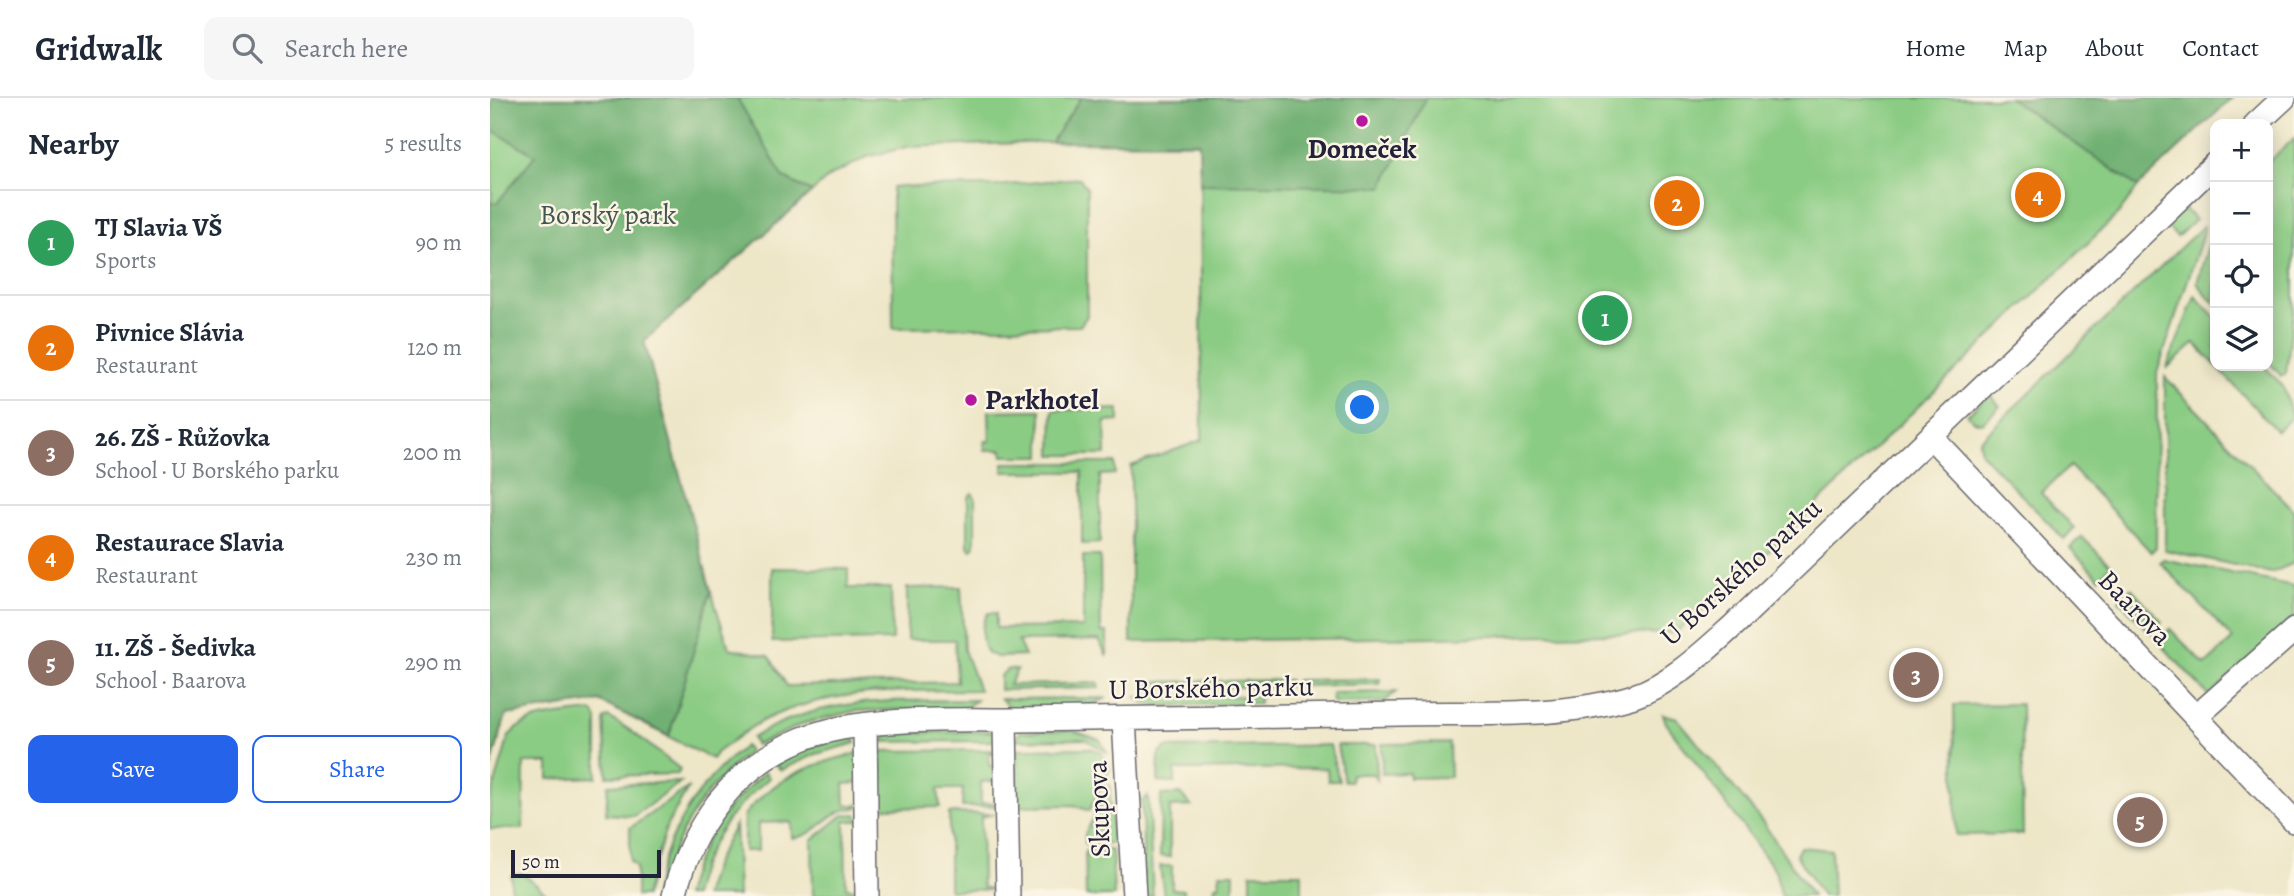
<!DOCTYPE html>
<html lang="en">
<head>
<meta charset="utf-8">
<style>
  :root { --surface:#fff; --page:#f6f6f7; --text:#1f2937; --muted:#747a83; --line:#e0e1e3; --accent:#2563eb }
  body { margin:0; font-family:Alegreya,serif; background:var(--page); color:var(--text) }
  .controls { position:absolute; right:21px; top:21px; display:grid; overflow:hidden; border-radius:14px; box-shadow:0 4px 18px #0003 }
  .controls button { width:63px; height:63px; display:grid; place-items:center; padding:0; border:0; border-bottom:2px solid var(--line); background:var(--surface); color:var(--text); font:35px sans-serif }
  .scale { position:absolute; left:21px; bottom:18px; width:150px; box-sizing:border-box; padding-left:7px; border:4px solid #22223b; border-top:0; font-size:19px; line-height:24px; white-space:nowrap; color:#22223b; -webkit-text-stroke:5px #fcf5e5; paint-order:stroke }
  .you { position:absolute; left:873px; top:310px; width:24px; height:24px; margin:-18px; border:5px solid #fff; border-radius:50%; background:#1a73e8; box-shadow:0 0 0 10px #1a73e833 }
  .badge { display:grid; place-items:center; width:46px; height:46px; border-radius:50%; background:var(--accent); color:#fff; font-size:23px; font-weight:700 }
  .pin { position:absolute; translate:-50% -50%; border:4px solid #fff; box-shadow:0 2px 7px #0006 }
  .list { margin:0; padding:0; list-style:none }
  h2 { display:flex; justify-content:space-between; align-items:center; height:91px; margin:0; padding:0 28px; font-size:30px }
  h2 small { font-size:23px; font-weight:400; color:var(--muted) }
  .list li { display:grid; grid-template-columns:46px 1fr auto; gap:21px; align-items:center; box-sizing:border-box; height:105px; padding:0 28px; border-top:2px solid var(--line) }
  .list b { display:block; font-size:26px; white-space:nowrap }
  .list p { margin:0; font-size:23px; white-space:nowrap; color:var(--muted) }
  .list em { font-size:23px; font-style:normal; color:var(--muted) }
  .actions { display:flex; gap:14px; padding:21px 28px }
  .actions a { flex:1; padding:16px 0; border:2px solid var(--accent); border-radius:14px; text-align:center; font-size:24px; color:var(--accent) }
  .actions .main { background:var(--accent); color:#fff }
  .icon { flex:none; width:38px; height:38px; fill:none; stroke:currentColor; stroke-width:2; stroke-linecap:round; stroke-linejoin:round }
  .map { position:relative; flex:none; width:1804px; height:798px; overflow:hidden }
  header { display:flex; align-items:center; gap:42px; box-sizing:border-box; height:98px; padding:0 35px; background:var(--surface); border-bottom:2px solid var(--line) }
  header strong { font-size:33px }
  nav { display:flex; gap:38px; margin-inline-start:auto; font-size:24px }
  .search { width:490px; height:63px; background:var(--page); display:flex; align-items:center; gap:18px; box-sizing:border-box; padding:0 24px; border-radius:14px; color:var(--muted); font-size:26px }
  main { display:flex }
  aside { flex:1; background:var(--surface) }
  .map>svg:first-child { display:block }
  .green { fill:#8bcc84; stroke:#567760; stroke-width:2 }
  .forest { fill:#70b072; stroke:#496956; stroke-width:2 }
  .lines { fill:none; stroke-linecap:round; stroke-linejoin:round }
  .street-casing { stroke:#69676c; stroke-width:26 }
  .street { stroke:#fff; stroke-width:23 }
  .poi-dot { fill:#b5179e; stroke:#fcf5e5; stroke-width:2.5 }
  .labels { text-anchor:middle; dominant-baseline:central; stroke-width:5; stroke-linejoin:round; paint-order:stroke }
  .poi-label { font-size:28px; font-weight:bold; fill:#22223b; stroke:#fcf5e5 }
  .park-label { font-size:28px; fill:#425551; stroke:#fcf5e5 }
  .street-label { font-size:28px; fill:#22223b; stroke:#fcf5e5 }
</style>
</head>
<body>
<header>
<strong>Gridwalk</strong>
<div class="search"><svg class="icon" aria-label="search" viewBox="0 0 24 24"><circle cx="10" cy="10" r="6"/><path d="M15 15l6 6"/></svg>Search here</div>
<nav><a>Home</a><a>Map</a><a>About</a><a>Contact</a></nav>
</header>
<main>
<aside>
<h2>Nearby<small>5 results</small></h2>
<ul class="list">
<li><span class="badge" style="background:#2e9e5b">1</span><div><b>TJ Slavia VŠ</b><p>Sports</p></div><em>90 m</em></li>
<li><span class="badge" style="background:#e8710a">2</span><div><b>Pivnice Slávia</b><p>Restaurant</p></div><em>120 m</em></li>
<li><span class="badge" style="background:#8d6e63">3</span><div><b>26. ZŠ - Růžovka</b><p>School · U Borského parku</p></div><em>200 m</em></li>
<li><span class="badge" style="background:#e8710a">4</span><div><b>Restaurace Slavia</b><p>Restaurant</p></div><em>230 m</em></li>
<li><span class="badge" style="background:#8d6e63">5</span><div><b>11. ZŠ - Šedivka</b><p>School · Baarova</p></div><em>290 m</em></li>
</ul>
<div class="actions"><a class="main">Save</a><a>Share</a></div>
</aside>
<div class="map">
<svg width="1804" height="798" viewBox="0 0 1804 798">
  <rect width="100%" height="100%" fill="#fcf5e5"/>
  <filter id="ink" filterUnits="userSpaceOnUse"><feTurbulence type="fractalNoise" baseFrequency=".0143" numOctaves="2"/><feDisplacementMap in="SourceGraphic" scale="14" xChannelSelector="R" yChannelSelector="G"/><feConvolveMatrix kernelMatrix="1 2 1 2 8 2 1 2 1" color-interpolation-filters="sRGB"/></filter>
  <filter id="wash" filterUnits="userSpaceOnUse"><feTurbulence type="fractalNoise" baseFrequency=".00686" numOctaves="4" result="noise"/><feDisplacementMap in="SourceGraphic" scale="28" xChannelSelector="R" yChannelSelector="G"/><feGaussianBlur stdDeviation="1.57" result="paint"/><feColorMatrix in="noise" values="0 0 0 0 0 0 0 0 0 0 0 0 0 0 0 0 0 1.4 0 .05"/><feComposite in="paint" operator="in"/></filter>
  <g filter="url(#wash)">
    <rect width="100%" height="100%" fill="#ede6c7"/>
    <path class="green" d="M 2,0 L 1742,0 L 1648,89 L 1629,115 L 1238,492 L 1185,535 L 641,544 L 641,368 L 712,342 L 710,45 L 561,44 L 417,49 L 377,59 L 340,78 L 154,243 L 221,493 L 239,550 L 279,558 L 297,588 L 467,584 L 465,542 L 417,542 L 417,490 L 471,489 L 474,552 L 489,592 C 417,593 343,589 276,621 C 259,629 243,643 227,654 L 222,661 L 109,603 L 16,617 L 0,672 Z
      M 1804,40 L 1804,209 L 1796,275 L 1791,278 L 1778,263 L 1778,65 Z
      M 590,80 L 597,91 L 597,218 L 590,228 L 403,230 L 402,89 L 505,88 Z
      M 1694,110 L 1705,122 L 1687,139 L 1675,127 Z
      M 1725,125 L 1725,206 L 1707,185 Z
      M 1713,128 L 1714,133 L 1667,275 L 1666,449 L 1661,454 L 1580,368 L 1551,395 L 1584,430 L 1574,441 L 1491,355 L 1489,343 Z
      M 1705,198 L 1725,219 L 1725,267 L 1705,245 L 1676,271 Z
      M 1726,268 L 1774,268 L 1793,288 L 1802,319 L 1787,333 Z
      M 1675,279 L 1804,413 L 1804,465 L 1781,475 L 1675,452 Z
      M 1499,296 L 1510,308 L 1492,325 L 1484,323 L 1477,317 Z
      M 629,311 L 629,323 L 615,324 L 616,357 L 562,357 L 563,312 Z
      M 551,312 L 551,358 L 513,358 L 512,352 L 495,352 L 495,343 L 500,343 L 499,313 Z
      M 513,365 L 625,365 L 625,376 L 610,377 L 610,445 L 592,446 L 592,374 L 513,374 Z
      M 482,395 L 485,399 L 485,448 L 482,452 L 478,448 L 478,399 Z
      M 1592,439 L 1621,468 L 1609,480 L 1580,450 Z
      M 593,458 L 610,458 L 611,534 L 617,534 L 617,558 L 609,542 L 528,543 L 535,558 L 507,559 L 498,556 C 490,546 490,526 498,515 L 506,515 L 506,530 L 593,529 Z
      M 1673,461 L 1804,488 L 1804,519 L 1719,598 L 1668,543 L 1680,531 L 1715,567 L 1743,541 L 1670,464 Z
      M 282,470 L 358,471 L 358,490 L 401,490 L 402,542 L 282,544 Z
      M 1641,490 L 1672,524 L 1661,535 L 1629,502 Z
      M 518,571 L 527,572 L 519,587 L 609,585 L 609,590 L 510,592 L 510,578 Z
      M 890,581 L 890,586 L 806,588 L 806,582 Z
      M 799,582 L 799,588 L 658,590 L 658,584 Z
      M 906,594 L 894,604 L 843,605 L 842,595 Z
      M 769,598 L 769,605 L 669,608 L 655,606 L 647,599 Z
      M 617,600 L 597,609 L 526,610 L 518,608 L 511,601 Z
      M 486,602 L 476,610 L 364,613 L 315,625 L 266,647 L 262,640 C 329,597 410,603 486,602 Z
      M 1531,606 L 1533,736 L 1466,737 L 1464,607 Z
      M 91,614 L 103,614 L 107,621 L 107,679 L 59,681 L 59,665 L 34,665 L 33,731 L 0,731 L 0,703 L 19,638 C 36,617 66,618 91,614 Z
      M 1173,616 L 1187,620 L 1274,726 L 1322,798 L 1291,798 L 1285,772 L 1176,625 Z
      M 118,619 L 140,632 L 190,671 L 188,676 L 117,678 L 114,622 Z
      M 582,632 L 610,642 L 617,654 L 595,641 L 526,642 L 530,634 Z
      M 503,633 L 507,643 L 391,644 L 399,635 Z
      M 364,638 L 366,645 L 326,656 L 291,672 L 285,666 L 323,648 Z
      M 959,645 L 960,679 L 920,680 L 919,675 L 892,676 L 892,646 Z
      M 840,647 L 849,683 L 838,683 L 837,670 L 685,672 L 685,685 L 668,684 L 669,657 L 675,650 Z
      M 847,647 L 886,647 L 887,682 L 883,676 L 861,676 L 860,683 L 854,683 Z
      M 255,648 L 259,654 C 213,691 181,739 171,798 L 164,798 C 174,738 207,686 255,648 Z
      M 600,650 L 612,655 L 620,671 L 599,713 L 584,707 L 527,708 L 527,651 Z
      M 510,652 L 510,655 L 499,655 L 499,668 L 510,668 L 505,683 L 491,684 L 491,705 L 505,705 L 505,708 L 472,709 L 473,691 L 448,691 L 450,709 L 391,710 L 391,653 Z
      M 372,654 L 368,685 L 354,686 L 355,707 L 369,707 L 366,710 C 337,711 330,738 302,740 L 301,724 L 268,725 L 268,753 L 254,753 L 254,717 C 285,678 325,665 372,654 Z
      M 275,674 L 279,680 C 241,711 213,750 203,798 L 195,798 C 208,744 234,710 275,674 Z
      M 191,684 L 144,718 L 116,716 L 118,687 Z
      M 620,686 L 622,745 L 595,746 L 595,736 Z
      M 199,689 L 177,727 L 155,798 L 146,798 L 146,769 L 140,763 L 140,730 Z
      M 691,696 L 701,708 L 680,709 L 680,759 L 670,758 L 671,697 Z
      M 658,698 L 663,798 L 656,798 L 654,789 L 652,703 Z
      M 459,715 L 505,716 L 491,719 L 492,789 L 506,792 L 459,792 Z
      M 367,716 L 369,723 L 355,723 L 356,790 L 370,791 L 367,794 L 323,798 L 322,742 L 353,717 Z
      M 245,727 L 248,798 L 214,798 L 225,765 Z
      M 1310,749 L 1341,752 L 1343,798 L 1332,798 L 1306,757 Z
      M 622,752 L 624,798 L 596,798 L 595,753 Z
      M 670,768 L 682,768 L 682,791 L 694,792 L 694,798 L 674,798 Z
      M 32,775 L 60,798 L 21,798 L 21,777 Z
      M 730,775 L 744,775 L 743,798 L 724,798 L 725,787 L 729,787 Z
      M 761,775 L 812,775 L 812,798 L 761,798 Z"/>
    <path class="forest" d="M 2,0 L 247,0 L 294,80 L 322,94 L 154,243 L 221,493 L 179,638 L 109,603 L 16,617 L 0,672 L 0,105 L 7,105 L 45,57 L 0,31 Z
      M 591,0 L 936,0 L 893,89 L 710,86 L 709,44 L 561,44 Z
      M 1519,0 L 1742,0 L 1648,89 Z"/>
  </g>
  <g filter="url(#ink)">
    <g class="lines">
      <g class="street-casing">
        <path id="street" d="M 1766,26 L 1794,0
          M 1441,339 L 1804,723
          M 1707,618 L 1804,532
          M 634,621 L 644,798
          M 515,622 L 518,798
          M 375,627 L 377,798
          M 184,798 C 201,728 244,669 312,641 C 369,618 466,622 528,622 C 655,621 783,618 910,616 C 986,614 1070,621 1144,598 C 1181,586 1215,553 1244,527 L 1725,66"/>
      </g>
      <use href="#street" class="street"/>
    </g>
  </g>
  <g class="poi-dot">
    <circle cx="872" cy="23" r="7"/>
    <circle cx="481" cy="302" r="7"/>
  </g>
  <g class="labels">
    <g class="poi-label">
      <text x="872" y="51">Domeček</text>
      <text x="495" y="302" text-anchor="start">Parkhotel</text>
    </g>
    <g class="park-label">
      <text x="118" y="117">Borský park</text>
    </g>
    <g class="street-label">
      <text transform="translate(1251 474) rotate(-42)">U Borského parku</text>
      <text transform="translate(1645 510) rotate(46)">Baarova</text>
      <text transform="translate(721 590) rotate(-1)">U Borského parku</text>
      <text transform="translate(609 711) rotate(-92)">Skupova</text>
    </g>
  </g>
</svg>
<div class="controls">
<button>+</button>
<button>−</button>
<button><svg class="icon" aria-label="locate" viewBox="0 0 24 24"><circle cx="12" cy="12" r="6"/><path d="M12 2v4M12 18v4M2 12h4M18 12h4"/></svg></button>
<button><svg class="icon" aria-label="layers" viewBox="0 0 24 24"><path d="M12 4l9 5-9 5-9-5zM3 14l9 5 9-5"/></svg></button>
</div>
<div class="scale">50 m</div>
<div class="you"></div>
<div class="pin badge" style="left:1115px;top:220px;background:#2e9e5b">1</div>
<div class="pin badge" style="left:1187px;top:105px;background:#e8710a">2</div>
<div class="pin badge" style="left:1426px;top:577px;background:#8d6e63">3</div>
<div class="pin badge" style="left:1548px;top:97px;background:#e8710a">4</div>
<div class="pin badge" style="left:1650px;top:722px;background:#8d6e63">5</div>
</div>
</main>
</body>
</html>
